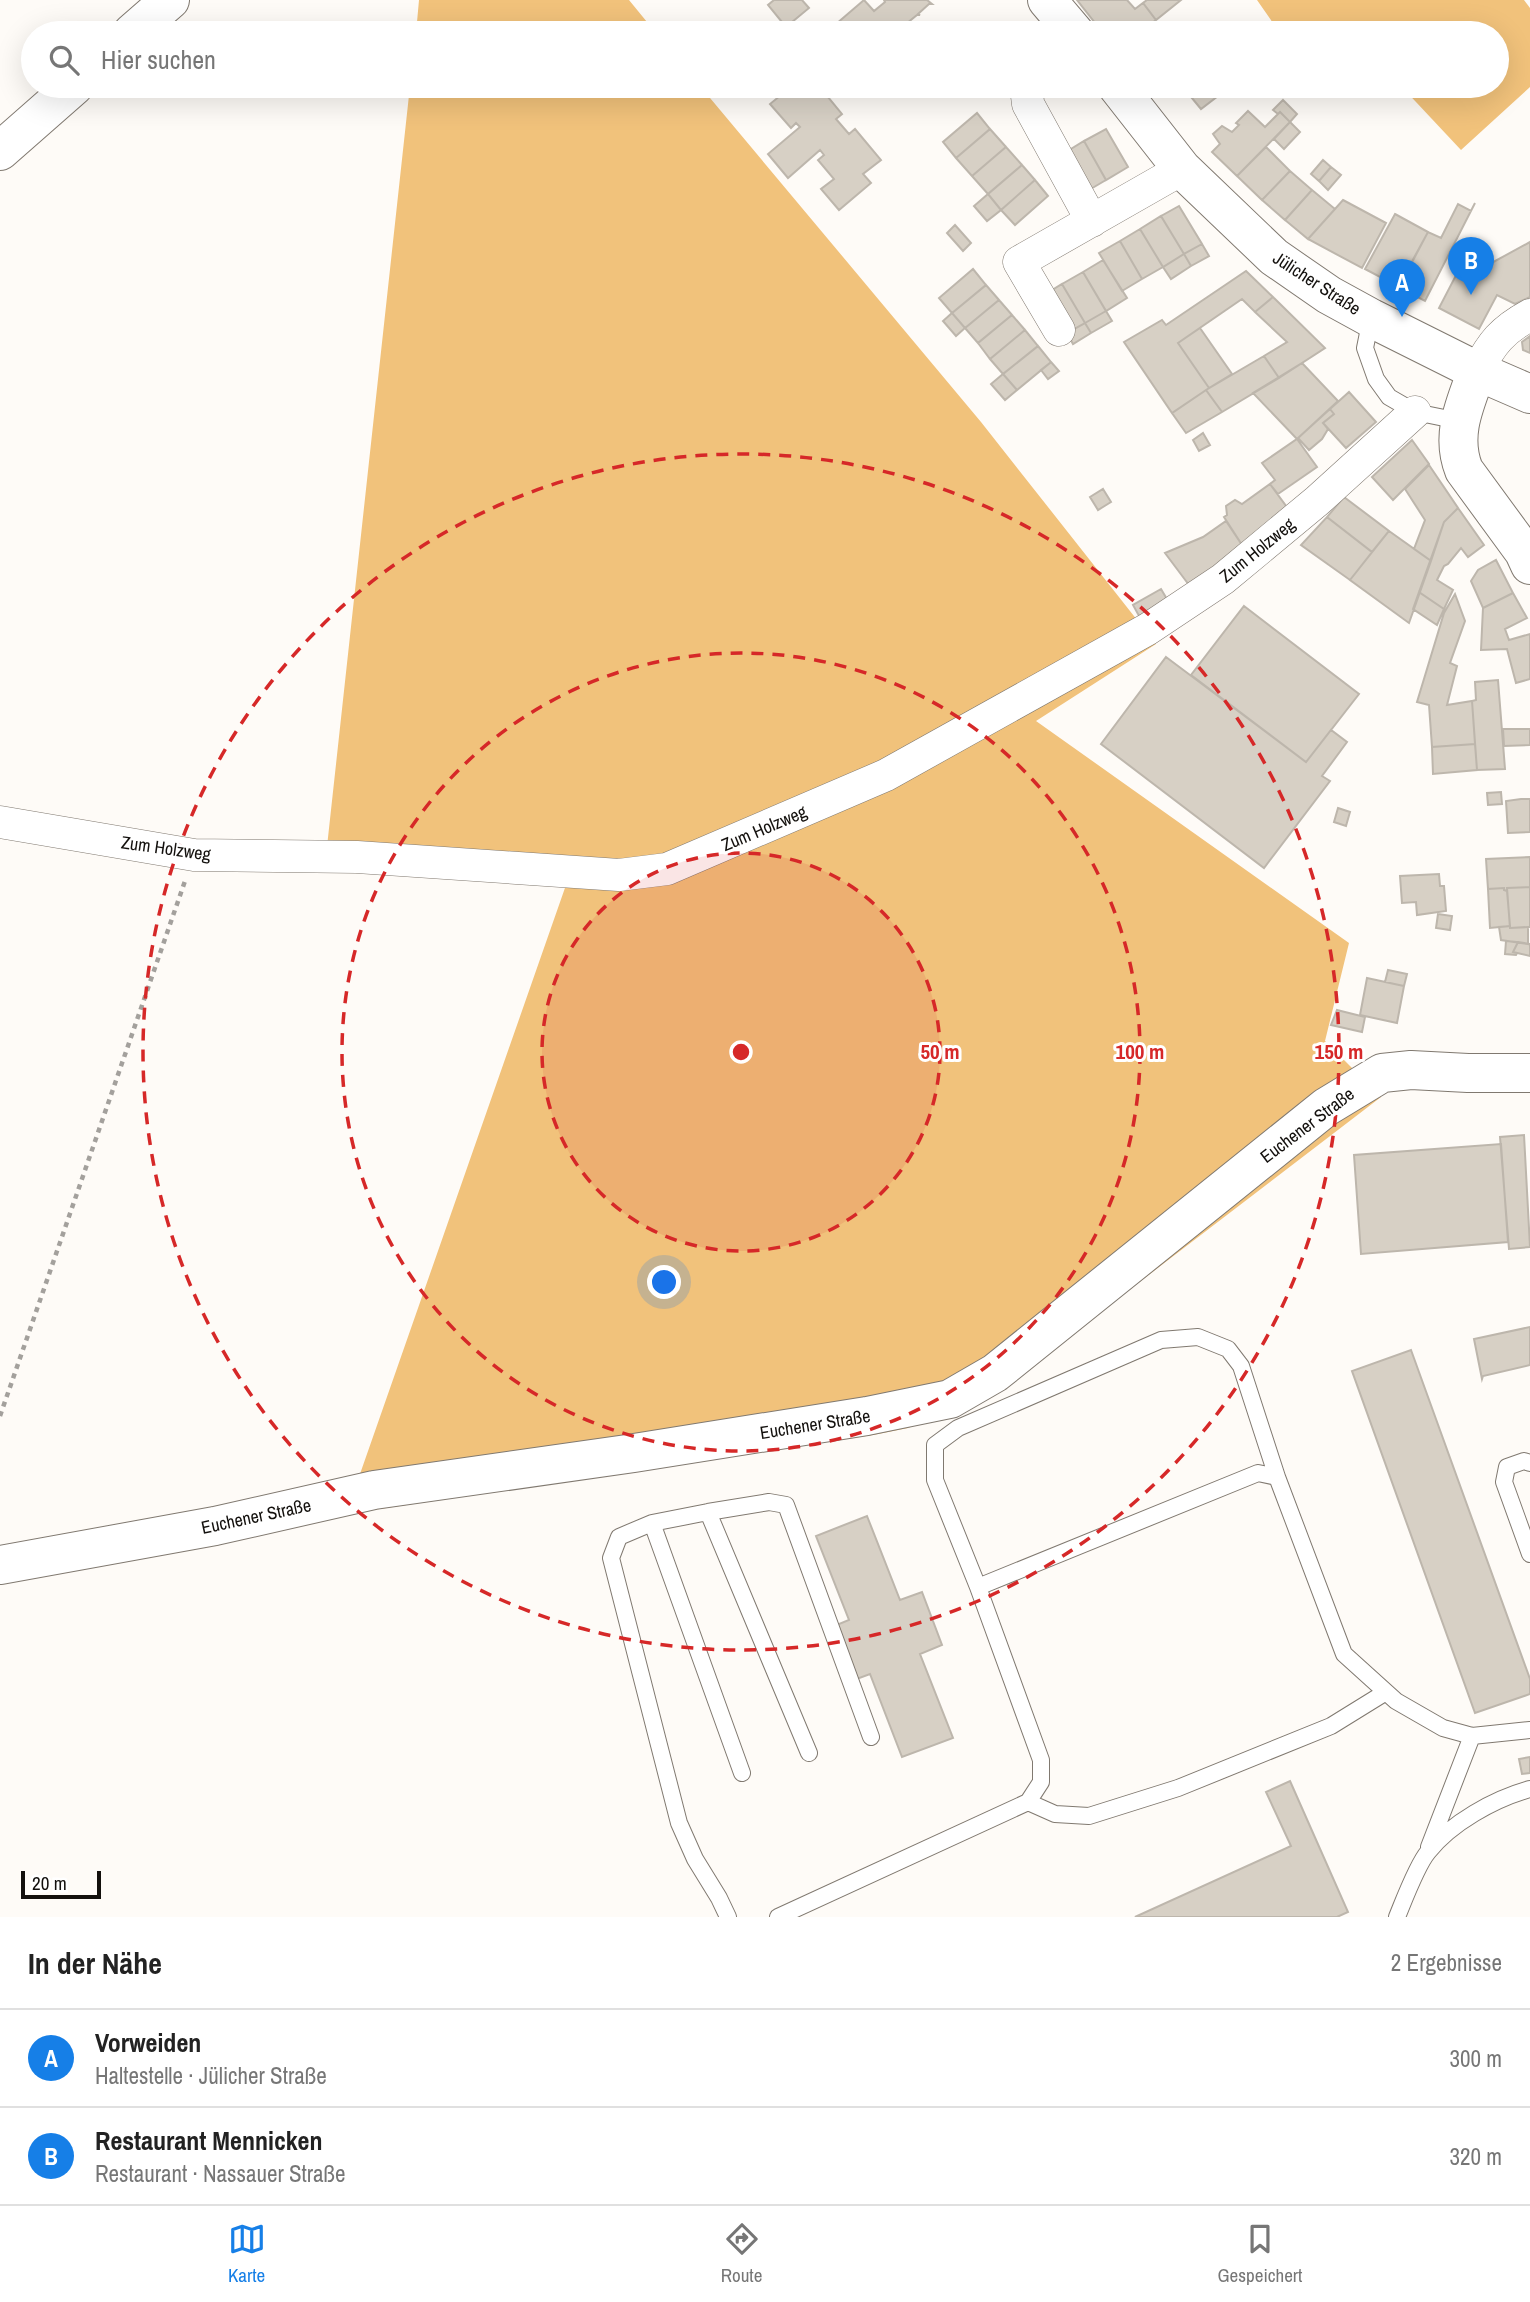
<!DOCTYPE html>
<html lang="de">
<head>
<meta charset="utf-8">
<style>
  :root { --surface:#fff; --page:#f6f6f6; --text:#222; --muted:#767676; --line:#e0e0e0; --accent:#167fe7 }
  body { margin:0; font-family:"Archivo Narrow",sans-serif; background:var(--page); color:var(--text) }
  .scale { position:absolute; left:21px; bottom:18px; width:80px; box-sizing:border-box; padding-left:7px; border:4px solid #13100d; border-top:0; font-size:19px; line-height:24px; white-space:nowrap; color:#13100d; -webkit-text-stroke:5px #fff; paint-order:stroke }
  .you { position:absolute; left:665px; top:1283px; width:24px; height:24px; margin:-18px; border:5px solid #fff; border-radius:50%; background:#1a73e8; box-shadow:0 0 0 10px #1a73e833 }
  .badge { display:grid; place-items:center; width:46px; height:46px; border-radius:50%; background:var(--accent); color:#fff; font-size:23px; font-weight:700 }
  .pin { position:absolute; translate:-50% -58px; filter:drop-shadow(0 2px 4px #0008) }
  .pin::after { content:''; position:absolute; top:37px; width:24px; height:21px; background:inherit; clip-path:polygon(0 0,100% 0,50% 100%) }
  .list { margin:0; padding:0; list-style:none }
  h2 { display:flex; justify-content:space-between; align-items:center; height:91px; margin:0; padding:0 28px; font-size:30px }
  h2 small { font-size:23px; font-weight:400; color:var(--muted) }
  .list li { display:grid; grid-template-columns:46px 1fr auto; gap:21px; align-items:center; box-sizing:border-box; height:98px; padding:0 28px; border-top:2px solid var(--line) }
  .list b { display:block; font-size:26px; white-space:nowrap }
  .list p { margin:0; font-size:23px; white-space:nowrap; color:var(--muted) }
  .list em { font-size:23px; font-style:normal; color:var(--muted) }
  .icon { flex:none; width:38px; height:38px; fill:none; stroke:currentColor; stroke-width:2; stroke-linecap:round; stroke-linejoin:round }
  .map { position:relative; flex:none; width:1530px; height:1917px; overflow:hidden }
  .search { position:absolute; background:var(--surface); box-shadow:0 7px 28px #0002; left:21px; right:21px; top:21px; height:77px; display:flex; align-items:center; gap:18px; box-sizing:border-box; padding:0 24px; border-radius:38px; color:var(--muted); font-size:26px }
  .sheet { height:287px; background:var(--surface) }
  nav { display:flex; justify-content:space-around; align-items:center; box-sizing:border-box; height:98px; border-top:2px solid var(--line); background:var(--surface); font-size:19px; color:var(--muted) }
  nav a { display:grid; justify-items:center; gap:4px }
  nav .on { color:var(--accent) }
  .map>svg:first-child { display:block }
  .green { fill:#f1c27b }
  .building { fill:#d7d0c5; stroke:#bdb6ac; stroke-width:2 }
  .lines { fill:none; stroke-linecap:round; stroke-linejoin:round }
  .service-casing { stroke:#807970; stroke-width:18 }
  .minor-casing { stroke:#807970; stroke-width:33 }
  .tertiary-casing { stroke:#807970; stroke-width:40 }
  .secondary-casing { stroke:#807970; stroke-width:40 }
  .path { stroke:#a3a09c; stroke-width:4.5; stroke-dasharray:5 5; stroke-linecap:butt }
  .service { stroke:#fff; stroke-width:16 }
  .minor { stroke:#fff; stroke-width:32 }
  .tertiary { stroke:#fff; stroke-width:38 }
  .secondary { stroke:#fff; stroke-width:38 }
  .ring { fill:none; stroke:#d62828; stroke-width:3.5; stroke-dasharray:12 9 }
  .labels { text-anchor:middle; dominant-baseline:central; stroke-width:6; stroke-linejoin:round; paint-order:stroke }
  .street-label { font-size:18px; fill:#13100d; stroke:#fff }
  .centre { fill:#d62828; stroke:#fff; stroke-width:3.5 }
  .ring-label { font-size:21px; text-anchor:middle; font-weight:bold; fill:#d62828; stroke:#fff; stroke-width:6; stroke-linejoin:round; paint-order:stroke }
</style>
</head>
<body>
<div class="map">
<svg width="1530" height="1917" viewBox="0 0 1530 1917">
  <rect width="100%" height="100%" fill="#fefbf7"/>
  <path class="green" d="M 419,0 L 629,0 L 656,33 L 416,33 Z
    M 1257,0 L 1524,0 L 1530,8 L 1530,87 L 1461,150 L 1401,86 L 1497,86 L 1497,33 L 1280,33 Z
    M 410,86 L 700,86 L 981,422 L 1156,644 L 1036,721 L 1349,943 L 1325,1041 L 1381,1097 L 988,1398 L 908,1428 L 873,1435 L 346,1514 L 566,885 L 325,865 Z"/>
  <path class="building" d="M 774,0 L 802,0 L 809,8 L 786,27 L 768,5 Z
    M 864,0 L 874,11 L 885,2 L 884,0 L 927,0 L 932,4 L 929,4 L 918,14 L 920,15 L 917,15 L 906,24 L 906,27 L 905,25 L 895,33 L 845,33 L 836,24 Z
    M 1077,0 L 1127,0 L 1135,9 L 1143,3 L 1156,20 L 1139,33 L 1118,33 L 1114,28 L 1108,33 L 1103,33 Z
    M 1147,0 L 1181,0 L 1156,20 L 1143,3 Z
    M 792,86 L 819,86 L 842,114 L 836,119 L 849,134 L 855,129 L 881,160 L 863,174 L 871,183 L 839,210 L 821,189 L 834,179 L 818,160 L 824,155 L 820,150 L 788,178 L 768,154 L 800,127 L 796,123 L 791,128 L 770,104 Z
    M 1182,86 L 1231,86 L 1201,109 Z
    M 1283,100 L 1297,114 L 1290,122 L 1280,112 L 1278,114 L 1273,110 Z
    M 1248,111 L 1265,127 L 1280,112 L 1290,122 L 1237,176 L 1212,152 L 1220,144 L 1213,134 L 1222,126 L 1232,132 L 1239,125 L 1236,123 Z
    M 977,113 L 990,129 L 956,158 L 943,142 Z
    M 1290,122 L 1300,132 L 1284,149 L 1274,139 Z
    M 990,129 L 1006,147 L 972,176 L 956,158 Z
    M 1106,129 L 1128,167 L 1106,180 L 1084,141 Z
    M 1084,141 L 1106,180 L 1089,190 L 1066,152 Z
    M 1006,147 L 1022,165 L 988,194 L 972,176 Z
    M 1266,147 L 1290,171 L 1262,200 L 1237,176 Z
    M 1323,160 L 1331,167 L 1319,181 L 1311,174 Z
    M 1022,165 L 1035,180 L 1001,210 L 988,194 Z
    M 1331,167 L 1341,175 L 1328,190 L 1319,181 Z
    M 1290,171 L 1312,190 L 1285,220 L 1262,200 Z
    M 1035,180 L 1048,196 L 1015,225 L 1001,210 Z
    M 1312,190 L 1335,209 L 1308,239 L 1285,220 Z
    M 988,194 L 1001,210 L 987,221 L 974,206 Z
    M 1343,200 L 1386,223 L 1362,268 L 1308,239 Z
    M 1475,203 L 1425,301 L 1398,287 L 1428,232 L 1441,238 L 1458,204 L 1471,211 Z
    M 1179,206 L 1202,244 L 1184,254 L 1161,216 Z
    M 1395,214 L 1428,232 L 1399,287 L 1365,269 Z
    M 1161,216 L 1184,254 L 1163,267 L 1140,229 Z
    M 955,225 L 971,243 L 963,251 L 947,233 Z
    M 1140,229 L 1163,267 L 1142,279 L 1120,241 Z
    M 1120,241 L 1142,279 L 1122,291 L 1099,253 Z
    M 1530,242 L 1530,297 L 1515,304 L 1497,295 L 1479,329 L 1439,308 L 1466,256 L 1486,266 Z
    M 1202,244 L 1209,256 L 1191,266 L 1184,254 Z
    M 1184,254 L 1191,266 L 1171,279 L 1163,267 Z
    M 1103,260 L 1127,298 L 1106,311 L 1083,272 Z
    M 973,269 L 986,285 L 952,313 L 939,298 Z
    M 1246,271 L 1273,297 L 1255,312 L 1242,299 L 1178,343 L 1209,388 L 1172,413 L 1124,342 L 1162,320 L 1166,325 Z
    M 1083,272 L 1106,311 L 1085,323 L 1062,284 Z
    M 1062,284 L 1085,323 L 1067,333 L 1044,295 Z
    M 986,285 L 999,300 L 965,328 L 952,313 Z
    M 1273,297 L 1325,348 L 1279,378 L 1264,356 L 1287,342 L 1255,312 Z
    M 999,300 L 1012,315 L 978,343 L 965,328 Z
    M 1106,311 L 1112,321 L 1091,333 L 1085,323 Z
    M 952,313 L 965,328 L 956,336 L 943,321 Z
    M 1012,315 L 1025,330 L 990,359 L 978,343 Z
    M 1085,323 L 1091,333 L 1073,344 L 1067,333 Z
    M 1200,328 L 1232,374 L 1209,388 L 1178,343 Z
    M 1025,330 L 1038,346 L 1003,374 L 990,359 Z
    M 1530,336 L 1530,353 L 1523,350 L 1522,342 Z
    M 1038,346 L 1051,362 L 1017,390 L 1003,374 Z
    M 1264,356 L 1279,378 L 1222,412 L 1206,390 Z
    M 1051,362 L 1059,371 L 1048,379 L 1041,370 Z
    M 1302,363 L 1338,401 L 1297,439 L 1253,393 Z
    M 1003,374 L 1017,390 L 1005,400 L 991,384 Z
    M 1206,390 L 1222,412 L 1186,433 L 1172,413 Z
    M 1349,392 L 1376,422 L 1346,448 L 1323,423 L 1334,414 L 1330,409 Z
    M 1330,409 L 1334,414 L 1323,423 L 1328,429 L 1322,439 L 1309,450 L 1298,438 Z
    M 1203,433 L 1210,445 L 1199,451 L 1193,440 Z
    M 1297,439 L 1317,467 L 1278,494 L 1270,484 L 1275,480 L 1262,463 Z
    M 1412,440 L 1429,464 L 1393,500 L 1372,477 Z
    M 1429,465 L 1458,508 L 1444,522 L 1431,561 L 1414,549 L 1425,520 L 1405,489 Z
    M 1270,484 L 1292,514 L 1244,548 L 1224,517 L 1227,515 L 1226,506 L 1235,500 L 1242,504 Z
    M 1103,489 L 1111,502 L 1098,510 L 1090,497 Z
    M 1344,497 L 1389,531 L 1372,552 L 1327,517 Z
    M 1458,508 L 1484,545 L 1468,557 L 1461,548 L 1448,564 L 1444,566 L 1437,580 L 1453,590 L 1444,609 L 1419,592 L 1444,522 Z
    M 1327,517 L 1372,552 L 1350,580 L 1301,545 Z
    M 1226,521 L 1244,548 L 1189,585 L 1165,553 L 1203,537 Z
    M 1389,531 L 1431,561 L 1409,623 L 1350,580 Z
    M 1496,560 L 1513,593 L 1483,608 L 1471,581 L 1478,570 Z
    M 1161,589 L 1171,606 L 1143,623 L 1133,605 Z
    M 1419,592 L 1444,609 L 1437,625 L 1413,609 Z
    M 1513,593 L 1527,618 L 1505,629 L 1509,640 L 1530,634 L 1530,679 L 1516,683 L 1507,649 L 1481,650 L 1483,608 Z
    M 1455,594 L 1465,621 L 1450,663 L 1457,666 L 1447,705 L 1472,701 L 1475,744 L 1432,747 L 1429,705 L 1417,702 L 1444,613 Z
    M 1244,606 L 1359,694 L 1306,762 L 1191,675 Z
    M 1166,657 L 1306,762 L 1331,730 L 1347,742 L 1322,776 L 1330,781 L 1264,868 L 1101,744 Z
    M 1498,680 L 1505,769 L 1477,770 L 1472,701 L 1476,700 L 1475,682 Z
    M 1503,729 L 1530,729 L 1530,745 L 1504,746 Z
    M 1475,744 L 1477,770 L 1433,774 L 1432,747 Z
    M 1501,792 L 1502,804 L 1488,805 L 1487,793 Z
    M 1521,799 L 1530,799 L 1530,832 L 1508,833 L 1506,801 Z
    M 1338,808 L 1350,812 L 1346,826 L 1334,822 Z
    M 1530,857 L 1530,887 L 1507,888 L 1507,891 L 1504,890 L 1504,888 L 1488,889 L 1486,859 Z
    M 1439,874 L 1440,886 L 1444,886 L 1446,911 L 1417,915 L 1416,902 L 1402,903 L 1400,876 Z
    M 1530,887 L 1530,927 L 1510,928 L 1507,888 Z
    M 1504,888 L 1504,890 L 1507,891 L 1510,926 L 1490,928 L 1488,889 Z
    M 1438,914 L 1452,916 L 1450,930 L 1436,928 Z
    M 1510,926 L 1510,928 L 1528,927 L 1528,944 L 1501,940 L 1499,927 Z
    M 1506,941 L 1518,942 L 1513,952 L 1517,953 L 1516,955 L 1505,954 Z
    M 1518,942 L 1530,944 L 1530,956 L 1513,952 Z
    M 1388,970 L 1407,974 L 1404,986 L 1385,982 Z
    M 1367,978 L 1404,986 L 1397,1023 L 1360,1015 Z
    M 1337,1010 L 1365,1017 L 1362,1032 L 1331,1025 Z
    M 1524,1135 L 1530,1247 L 1509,1249 L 1500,1137 Z
    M 1501,1144 L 1508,1242 L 1361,1254 L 1354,1155 Z
    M 1530,1327 L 1530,1365 L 1483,1376 L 1482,1379 L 1474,1339 Z
    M 1411,1350 L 1530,1679 L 1530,1694 L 1475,1713 L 1352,1371 Z
    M 867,1516 L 900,1600 L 922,1592 L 942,1645 L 920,1654 L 953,1738 L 902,1757 L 870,1674 L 854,1680 L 834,1626 L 849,1620 L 816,1536 Z
    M 1530,1757 L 1530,1773 L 1522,1774 L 1519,1759 Z
    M 1290,1781 L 1348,1912 L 1337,1917 L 1135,1917 L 1291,1846 L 1266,1792 Z"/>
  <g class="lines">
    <g class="service-casing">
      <path id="service" d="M 1371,318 L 1365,348 L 1376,379 L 1389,397 L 1415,412 L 1459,421
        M 1530,1463 L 1524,1461 L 1507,1467 L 1504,1482 L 1530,1554
        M 708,1512 L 809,1753
        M 652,1523 L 742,1773
        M 978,1587 L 935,1480 L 935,1445 L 958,1428 L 1161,1340 L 1198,1337 L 1228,1349 L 1241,1366 L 1277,1477
        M 1028,1802 L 1055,1814 L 1089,1816 L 1178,1788 L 1331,1726 L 1386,1692
        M 1429,1847 L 1472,1736
        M 728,1917 L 719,1898 L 695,1859 L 679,1823 L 611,1558 L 619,1537 L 652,1523 L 708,1512 L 769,1502 L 786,1505 L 871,1737
        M 778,1917 L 1028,1802 L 1041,1782 L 1041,1760 L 978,1587 L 1258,1473 L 1277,1477 L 1344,1654 L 1396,1701 L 1443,1728 L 1472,1736 L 1530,1730
        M 1397,1917 C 1404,1900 1417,1865 1428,1852 C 1451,1823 1494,1799 1530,1789"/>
    </g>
    <g class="minor-casing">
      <path id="minor" d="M 1032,86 L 1027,96 L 1028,104 L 1092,221
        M 1059,330 L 1019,262 L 1182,169
        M 1477,371 C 1492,343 1502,330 1530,315
        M 0,822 L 194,855 L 357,857 L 619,875 L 667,869 L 886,775 L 1148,629 L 1223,579 L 1317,501 L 1415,412"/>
    </g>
    <g class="tertiary-casing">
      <path id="tertiary" d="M 1477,371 C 1465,404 1450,435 1464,470 L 1524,552 L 1530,565
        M 0,1565 L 215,1526 L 374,1490 L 634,1453 L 867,1416 L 950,1399 L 995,1373 L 1326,1107 L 1382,1073 L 1411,1070 L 1468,1073 L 1530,1073"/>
    </g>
    <g class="secondary-casing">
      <path id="secondary" d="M 1047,0 L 1075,33
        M 132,33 L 170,0
        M 1117,86 L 1182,169 L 1274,257 L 1329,295 L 1371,318 L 1477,371 L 1530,394
        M 0,151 L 74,86"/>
    </g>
    <path class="path" d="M 90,33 L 100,25
      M 0,1416 L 185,881"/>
    <use href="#service" class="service"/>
    <use href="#minor" class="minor"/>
    <use href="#tertiary" class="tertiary"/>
    <use href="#secondary" class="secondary"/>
  </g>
  <circle cx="741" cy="1052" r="199" fill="#d62828" fill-opacity=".12"/>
  <g class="ring">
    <circle cx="741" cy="1052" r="199"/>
    <circle cx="741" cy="1052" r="399"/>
    <circle cx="741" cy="1052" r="598"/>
  </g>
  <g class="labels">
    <g class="street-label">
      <text transform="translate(1317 283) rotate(33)">Jülicher Straße</text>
      <text transform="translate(1257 550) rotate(-39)">Zum Holzweg</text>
      <text transform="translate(764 828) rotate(-23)">Zum Holzweg</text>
      <text transform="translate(166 848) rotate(8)">Zum Holzweg</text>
      <text transform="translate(1307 1125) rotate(-37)">Euchener Straße</text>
      <text transform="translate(815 1424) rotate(-9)">Euchener Straße</text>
      <text transform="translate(256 1516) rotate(-12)">Euchener Straße</text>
    </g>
  </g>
  <circle cx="741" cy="1052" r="10" class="centre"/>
  <g class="ring-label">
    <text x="940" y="1059">50 m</text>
    <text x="1140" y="1059">100 m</text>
    <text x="1339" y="1059">150 m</text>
  </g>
</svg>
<div class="scale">20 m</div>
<div class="you"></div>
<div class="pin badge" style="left:1402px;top:317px">A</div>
<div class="pin badge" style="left:1471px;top:295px">B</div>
<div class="search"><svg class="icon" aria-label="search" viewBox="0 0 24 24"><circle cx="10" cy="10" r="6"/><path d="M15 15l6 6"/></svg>Hier suchen</div>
</div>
<section class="sheet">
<h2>In der Nähe<small>2 Ergebnisse</small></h2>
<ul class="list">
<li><span class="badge">A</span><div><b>Vorweiden</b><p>Haltestelle · Jülicher Straße</p></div><em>300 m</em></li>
<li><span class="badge">B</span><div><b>Restaurant Mennicken</b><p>Restaurant · Nassauer Straße</p></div><em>320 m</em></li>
</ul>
</section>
<nav>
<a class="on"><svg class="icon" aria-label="map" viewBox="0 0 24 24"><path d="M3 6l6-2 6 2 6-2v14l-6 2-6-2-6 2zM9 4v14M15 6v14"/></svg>Karte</a>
<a><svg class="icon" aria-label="directions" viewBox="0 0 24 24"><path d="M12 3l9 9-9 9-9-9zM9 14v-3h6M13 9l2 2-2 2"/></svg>Route</a>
<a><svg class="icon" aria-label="saved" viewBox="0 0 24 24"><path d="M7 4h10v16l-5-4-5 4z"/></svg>Gespeichert</a>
</nav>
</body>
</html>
